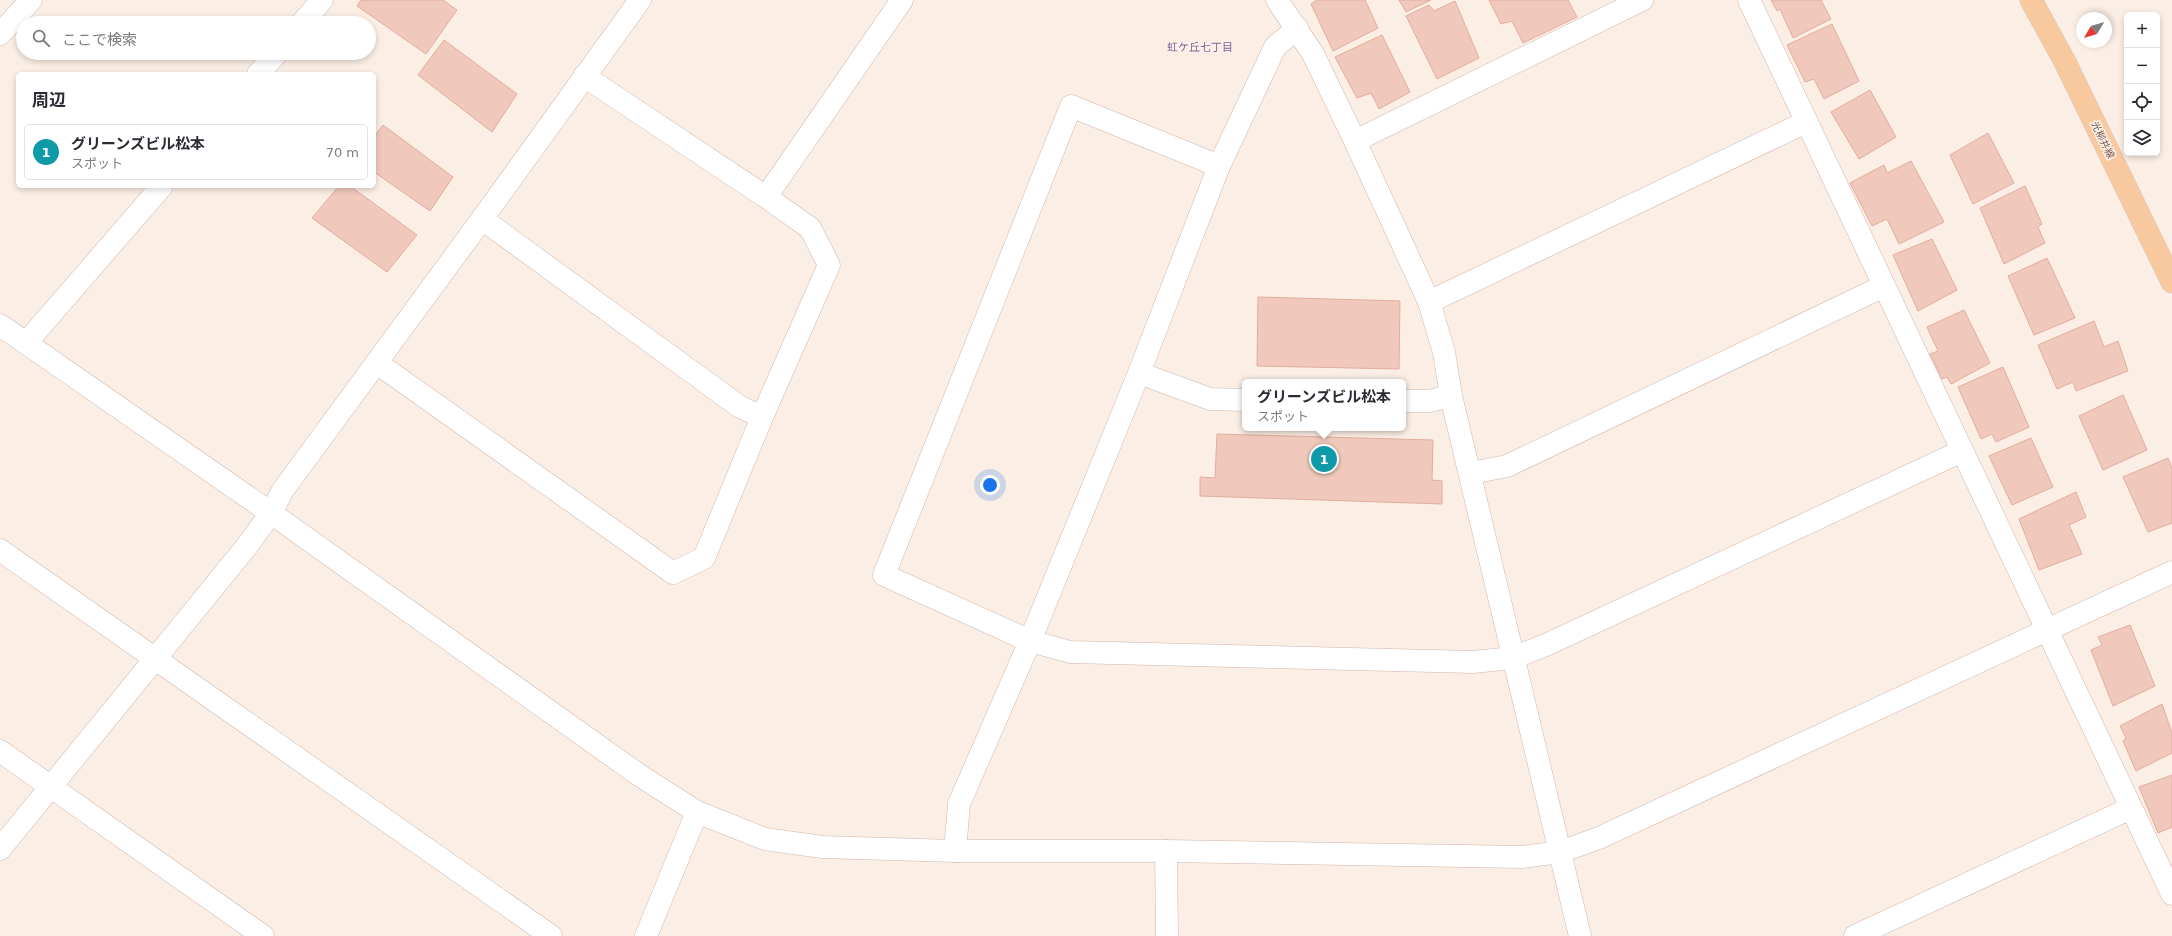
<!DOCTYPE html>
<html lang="ja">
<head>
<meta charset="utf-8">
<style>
  :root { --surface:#fff; --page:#f7f7f7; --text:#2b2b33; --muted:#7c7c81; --line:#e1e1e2; --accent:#ea580c }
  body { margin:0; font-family:"DejaVu Sans","Noto Sans JP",sans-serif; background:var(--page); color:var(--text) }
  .controls { position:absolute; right:12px; top:12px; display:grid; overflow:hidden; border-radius:6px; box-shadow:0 2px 6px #0003 }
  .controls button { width:36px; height:36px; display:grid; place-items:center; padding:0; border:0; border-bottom:1px solid var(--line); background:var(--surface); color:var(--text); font:20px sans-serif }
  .compass { position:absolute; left:2076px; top:12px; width:36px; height:36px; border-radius:50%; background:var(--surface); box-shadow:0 2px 6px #0003; rotate:232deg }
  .you { position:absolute; left:990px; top:485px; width:14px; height:14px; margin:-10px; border:3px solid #fff; border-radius:50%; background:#1a73e8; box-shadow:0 0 0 6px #1a73e833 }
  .badge { display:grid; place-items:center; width:26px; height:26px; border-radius:50%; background:var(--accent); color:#fff; font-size:13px; font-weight:700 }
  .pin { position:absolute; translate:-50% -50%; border:2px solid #fff; box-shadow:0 1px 4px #0006 }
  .popup { position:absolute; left:1242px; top:379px; width:164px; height:52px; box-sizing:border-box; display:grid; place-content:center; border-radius:6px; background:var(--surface); filter:drop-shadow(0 1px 3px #0005); font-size:13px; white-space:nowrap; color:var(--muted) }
  .popup b { font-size:15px; color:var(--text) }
  .popup::after { content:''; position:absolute; left:50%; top:100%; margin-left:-8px; border:8px solid transparent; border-top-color:var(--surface) }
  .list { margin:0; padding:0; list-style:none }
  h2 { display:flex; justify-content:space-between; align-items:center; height:52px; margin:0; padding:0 16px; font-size:17px }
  h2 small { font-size:13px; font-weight:400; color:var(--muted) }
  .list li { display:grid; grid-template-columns:26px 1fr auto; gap:12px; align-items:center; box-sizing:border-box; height:56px; margin:0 8px 8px; padding:0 8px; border:1px solid var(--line); border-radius:6px }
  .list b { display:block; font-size:15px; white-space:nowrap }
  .list p { margin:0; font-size:13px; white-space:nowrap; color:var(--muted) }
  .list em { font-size:13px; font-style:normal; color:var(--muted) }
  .icon { flex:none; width:22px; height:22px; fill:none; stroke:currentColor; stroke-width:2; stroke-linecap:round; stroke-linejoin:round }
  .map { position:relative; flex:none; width:2172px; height:936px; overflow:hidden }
  .search { position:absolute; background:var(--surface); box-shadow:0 2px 6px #0003; left:16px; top:16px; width:360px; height:44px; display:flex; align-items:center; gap:10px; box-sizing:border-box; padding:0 14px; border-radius:22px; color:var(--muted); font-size:15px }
  .panel { position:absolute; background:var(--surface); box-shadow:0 2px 6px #0003; left:16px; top:72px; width:360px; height:116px; border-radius:6px }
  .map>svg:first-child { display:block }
  .building { fill:#f0c9bc; stroke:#e2ac9d }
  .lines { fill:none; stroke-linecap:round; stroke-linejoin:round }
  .minor-casing { stroke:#ceb7ad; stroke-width:23 }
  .tertiary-casing { stroke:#ceb7ad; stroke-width:23 }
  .primary-casing { stroke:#d5cbc9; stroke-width:23 }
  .minor { stroke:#fff; stroke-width:22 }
  .tertiary { stroke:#fff; stroke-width:22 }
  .primary { stroke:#f8c89e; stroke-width:22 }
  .labels { text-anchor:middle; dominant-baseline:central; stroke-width:3; stroke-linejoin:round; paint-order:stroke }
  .street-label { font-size:10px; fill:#73524a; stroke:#fef3ea }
  .neighbourhood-label { font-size:11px; fill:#7e6696; stroke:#fef3ea }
</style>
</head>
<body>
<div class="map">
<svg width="2172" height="936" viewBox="0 0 2172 936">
  <rect width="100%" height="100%" fill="#fbeee4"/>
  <path class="building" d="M 361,0 L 443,0 L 457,10 L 426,54 L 357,6 Z
    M 1317,0 L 1365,0 L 1378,28 L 1333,51 L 1311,4 Z
    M 1399,0 L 1431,0 L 1406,12 Z
    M 1489,0 L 1568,0 L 1577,17 L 1523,43 L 1512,21 L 1501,24 Z
    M 1771,0 L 1821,0 L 1831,19 L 1793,38 L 1780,9 L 1777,11 Z
    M 1455,1 L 1479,58 L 1437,79 L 1406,16 L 1429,5 L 1434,11 Z
    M 1832,24 L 1859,81 L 1824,99 L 1814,79 L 1805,82 L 1787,45 Z
    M 1382,35 L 1410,92 L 1379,109 L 1371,93 L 1357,98 L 1335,57 Z
    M 444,40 L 517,94 L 492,132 L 418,75 Z
    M 1870,90 L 1896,137 L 1859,159 L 1831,112 Z
    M 383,125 L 453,177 L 430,211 L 374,172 L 374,137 Z
    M 1988,133 L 2014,183 L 1973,204 L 1950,155 Z
    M 1911,161 L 1944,222 L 1899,244 L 1887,219 L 1872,226 L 1850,183 L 1884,165 L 1887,173 Z
    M 339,186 L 350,186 L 417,235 L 387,272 L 312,218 Z
    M 2025,186 L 2042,224 L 2038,227 L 2045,243 L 2004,264 L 1980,208 Z
    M 1932,239 L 1957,290 L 1918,311 L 1893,255 Z
    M 2047,258 L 2075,318 L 2034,335 L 2008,276 Z
    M 1258,297 L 1400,301 L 1399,369 L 1257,366 Z
    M 1964,310 L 1990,363 L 1951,384 L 1947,377 L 1942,379 L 1930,354 L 1938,351 L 1927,327 Z
    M 2094,321 L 2104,347 L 2118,341 L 2128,371 L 2076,391 L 2073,382 L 2057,389 L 2038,345 Z
    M 2003,367 L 2029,427 L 1996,442 L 1992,434 L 1981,439 L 1958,387 Z
    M 2123,395 L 2147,450 L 2103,470 L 2079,416 Z
    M 1217,434 L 1433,440 L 1432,480 L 1442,481 L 1442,504 L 1200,496 L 1200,477 L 1215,478 Z
    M 2031,438 L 2053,487 L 2012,505 L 1989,456 Z
    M 2168,458 L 2172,468 L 2172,523 L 2148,532 L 2123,477 Z
    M 2076,492 L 2086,517 L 2069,525 L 2082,554 L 2039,570 L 2019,519 Z
    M 2130,625 L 2155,686 L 2113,706 L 2091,650 L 2102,645 L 2098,637 Z
    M 2162,704 L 2172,733 L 2172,753 L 2136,771 L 2123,741 L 2126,738 L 2120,726 Z
    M 2172,775 L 2172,827 L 2158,833 L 2139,787 Z"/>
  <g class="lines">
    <g class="minor-casing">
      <path id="minor" d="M 1749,0 L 2172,894
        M 302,23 L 322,0
        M 0,34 L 31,0
        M 258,74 L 277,53
        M 1355,141 L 1642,0
        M 1219,166 L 1071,106 L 884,575 L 1030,641 L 1070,652 L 1473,662 L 1513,658 L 1548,644 L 1962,451
        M 766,197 L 902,0
        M 482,219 L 740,407 L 762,417
        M 1429,302 L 1806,122
        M 26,343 L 162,186
        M 377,363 L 673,573 L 704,558 L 762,417 L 829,265 L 810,228 L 766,197 L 584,76
        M 1139,373 L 1210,399 L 1245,400
        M 1403,401 L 1429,401 L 1451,396
        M 1471,473 L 1507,466 L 1884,286
        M 0,550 L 551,936
        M 0,751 L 263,936
        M 0,849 L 247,546 L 271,513 L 283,490 L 482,219 L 640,0
        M 955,851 L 959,804 L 1030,641 L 1139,373 L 1219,166 L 1275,47 L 1297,28
        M 1166,851 L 1167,936
        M 1855,936 L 2131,808"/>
    </g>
    <g class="tertiary-casing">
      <path id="tertiary" d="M 1277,0 L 1313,54 L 1355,141 L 1429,302 L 1444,352 L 1451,396 L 1580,936
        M 0,325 L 271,513 L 639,775 L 697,812 L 765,839 L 822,847 L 955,851 L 1166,851 L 1522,857 L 1560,852 L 1599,838 L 2172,572
        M 646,936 L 697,812"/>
    </g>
    <g class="primary-casing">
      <path id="primary" d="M 2031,0 L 2065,62 L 2172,282"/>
    </g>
    <use href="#minor" class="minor"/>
    <use href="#tertiary" class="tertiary"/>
    <use href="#primary" class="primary"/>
  </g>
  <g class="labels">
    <g class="street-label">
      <text transform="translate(2103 140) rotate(64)">光柳井線</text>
    </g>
    <g class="neighbourhood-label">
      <text x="1200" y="47">虹ケ丘七丁目</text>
    </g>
  </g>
</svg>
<div class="controls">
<button>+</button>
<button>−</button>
<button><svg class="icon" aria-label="locate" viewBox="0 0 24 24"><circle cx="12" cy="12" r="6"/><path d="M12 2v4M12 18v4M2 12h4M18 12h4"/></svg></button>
<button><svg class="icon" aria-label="layers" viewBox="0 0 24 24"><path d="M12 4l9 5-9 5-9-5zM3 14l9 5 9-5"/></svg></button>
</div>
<svg class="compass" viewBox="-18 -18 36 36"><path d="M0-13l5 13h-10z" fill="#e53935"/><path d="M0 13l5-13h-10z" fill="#7c7c81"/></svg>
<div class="you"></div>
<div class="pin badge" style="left:1324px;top:459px;background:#0f9aa8">1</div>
<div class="popup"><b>グリーンズビル松本</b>スポット</div>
<div class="search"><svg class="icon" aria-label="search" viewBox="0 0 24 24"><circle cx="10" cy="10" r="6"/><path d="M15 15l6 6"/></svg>ここで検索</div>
<section class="panel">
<h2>周辺<small></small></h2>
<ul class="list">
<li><span class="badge" style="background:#0f9aa8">1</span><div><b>グリーンズビル松本</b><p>スポット</p></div><em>70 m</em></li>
</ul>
</section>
</div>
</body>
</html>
